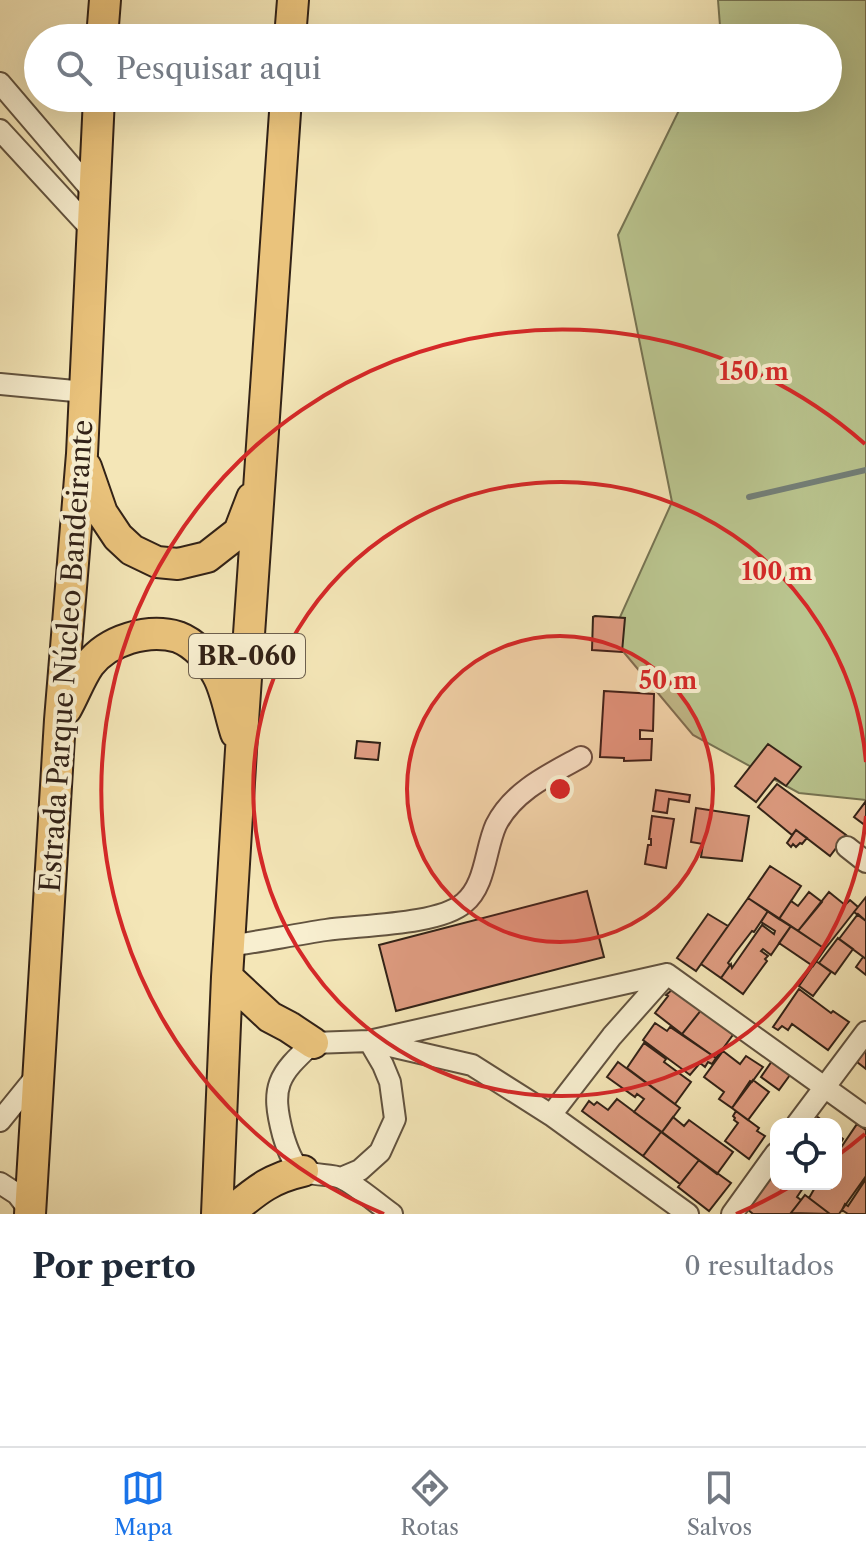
<!DOCTYPE html>
<html lang="pt">
<head>
<meta charset="utf-8">
<style>
  :root { --surface:#fff; --page:#f2f2f3; --text:#1f2937; --muted:#747a83; --line:#e0e1e3; --accent:#1a73e8 }
  body { margin:0; font-family:"Libre Caslon Text",serif; background:var(--page); color:var(--text) }
  .controls { position:absolute; right:24px; bottom:24px; display:grid; overflow:hidden; border-radius:16px; box-shadow:0 8px 32px #0002 }
  .controls button { width:72px; height:72px; display:grid; place-items:center; padding:0; border:0; border-bottom:2px solid var(--line); background:var(--surface); color:var(--text); font:40px sans-serif }
  .list { margin:0; padding:0; list-style:none }
  h2 { display:flex; justify-content:space-between; align-items:center; height:104px; margin:0; padding:0 32px; font-size:34px }
  h2 small { font-size:26px; font-weight:400; color:var(--muted) }
  .icon { flex:none; width:44px; height:44px; fill:none; stroke:currentColor; stroke-width:2; stroke-linecap:round; stroke-linejoin:round }
  .map { position:relative; flex:none; width:866px; height:1214px; overflow:hidden }
  .search { position:absolute; background:var(--surface); box-shadow:0 8px 32px #0002; left:24px; right:24px; top:24px; height:88px; display:flex; align-items:center; gap:20px; box-sizing:border-box; padding:0 28px; border-radius:44px; color:var(--muted); font-size:30px }
  .sheet { height:232px; background:var(--surface) }
  nav { display:flex; justify-content:space-around; align-items:center; box-sizing:border-box; height:112px; border-top:2px solid var(--line); background:var(--surface); font-size:22px; color:var(--muted) }
  nav a { display:grid; justify-items:center; gap:4px }
  nav .on { color:var(--accent) }
  .map>svg:first-child { display:block }
  .green { fill:#bac58f; stroke:#767453; stroke-width:2 }
  .lines { fill:none; stroke-linecap:round; stroke-linejoin:round }
  .stream { stroke:#737f78; stroke-width:6 }
  .building { fill:#df9c81; stroke:#322217; stroke-width:2 }
  .minor-casing { stroke:#62533f; stroke-width:24 }
  .highway-casing { stroke:#322217; stroke-width:34 }
  .minor { stroke:#f8efd0; stroke-width:20 }
  .highway { stroke:#eac37c; stroke-width:30 }
  .ring { fill:none; stroke:#d62828; stroke-width:4 }
  .labels { text-anchor:middle; dominant-baseline:central; stroke-width:8; stroke-linejoin:round; paint-order:stroke }
  .shield { fill:#f8efd0; stroke:#6d604e; stroke-width:2 }
  .shield-label { font-size:26px; font-weight:bold; fill:#322217 }
  .street-label { font-size:28px; fill:#322217; stroke:#f8efd0 }
  .centre { fill:#d62828; stroke:#f8efd0; stroke-width:4 }
  .ring-label { font-size:24px; text-anchor:middle; font-weight:bold; fill:#d62828; stroke:#f8efd0; stroke-width:8; stroke-linejoin:round; paint-order:stroke }
</style>
</head>
<body>
<div class="map">
<svg width="866" height="1214" viewBox="0 0 866 1214">
  <rect width="100%" height="100%" fill="#f4e6b7"/>
  <filter id="stains"><feTurbulence type="fractalNoise" baseFrequency=".0025" numOctaves="4"/><feColorMatrix values="0 0 0 0 .2 0 0 0 0 .09 0 0 0 0 .02 0 0 0 .5 -.17"/></filter>
  <radialGradient id="worn" r=".72"><stop offset=".6" stop-color="#630" stop-opacity="0"/><stop offset="1" stop-color="#630" stop-opacity=".3"/></radialGradient>
  <path class="green" d="M 718,0 L 866,0 L 866,800 L 799,793 L 693,735 L 611,637 L 672,502 L 618,235 L 685,98 L 828,98 L 828,38 L 714,38 L 720,26 Z"/>
  <g class="lines">
    <path class="stream" d="M 749,497 L 866,470"/>
  </g>
  <path class="building" d="M 595,616 L 625,618 L 622,652 L 592,650 L 593,617 Z
    M 604,691 L 654,694 L 653,731 L 640,730 L 640,739 L 652,739 L 651,760 L 624,761 L 624,758 L 600,757 Z
    M 357,741 L 380,743 L 378,760 L 355,758 Z
    M 768,744 L 801,767 L 786,786 L 775,778 L 756,802 L 735,786 Z
    M 777,784 L 846,835 L 830,856 L 796,830 L 792,835 L 758,807 Z
    M 656,790 L 690,795 L 689,802 L 669,799 L 667,813 L 653,811 Z
    M 866,801 L 866,826 L 854,817 Z
    M 696,808 L 749,816 L 742,861 L 701,857 L 703,844 L 691,842 Z
    M 652,816 L 674,819 L 666,868 L 645,864 L 648,845 L 651,845 L 651,839 L 649,839 Z
    M 796,830 L 807,838 L 802,844 L 800,843 L 796,847 L 793,844 L 791,847 L 787,843 Z
    M 770,866 L 801,886 L 779,919 L 748,898 Z
    M 587,891 L 604,957 L 396,1011 L 379,945 Z
    M 809,892 L 822,902 L 798,931 L 779,919 L 791,901 L 798,906 Z
    M 829,892 L 845,905 L 850,900 L 858,907 L 825,949 L 798,931 Z
    M 866,897 L 866,921 L 854,912 Z
    M 748,898 L 768,911 L 754,932 L 752,931 L 735,953 L 728,963 L 730,965 L 721,978 L 701,964 Z
    M 768,911 L 791,926 L 771,955 L 763,949 L 761,951 L 768,956 L 765,959 L 767,961 L 743,994 L 721,978 L 731,964 L 732,968 L 762,925 L 774,934 L 775,931 L 761,922 Z
    M 708,914 L 728,926 L 696,971 L 677,958 Z
    M 858,914 L 866,921 L 866,959 L 839,939 Z
    M 791,926 L 825,949 L 813,966 L 779,943 Z
    M 838,938 L 853,949 L 835,974 L 819,963 Z
    M 863,957 L 866,959 L 866,975 L 856,967 Z
    M 816,961 L 831,972 L 813,996 L 799,986 Z
    M 674,988 L 702,1009 L 682,1034 L 655,1013 L 668,996 L 666,995 Z
    M 799,989 L 831,1013 L 833,1011 L 849,1022 L 828,1050 L 792,1024 L 788,1030 L 782,1026 L 778,1030 L 773,1027 Z
    M 702,1009 L 735,1032 L 716,1058 L 682,1034 Z
    M 655,1023 L 667,1031 L 670,1027 L 716,1058 L 712,1064 L 708,1062 L 705,1067 L 700,1063 L 690,1075 L 643,1040 Z
    M 644,1043 L 666,1059 L 664,1062 L 691,1082 L 675,1104 L 627,1068 Z
    M 866,1048 L 866,1069 L 857,1062 Z
    M 723,1051 L 740,1064 L 746,1056 L 763,1067 L 752,1082 L 750,1081 L 732,1108 L 719,1099 L 724,1092 L 704,1077 Z
    M 772,1061 L 790,1075 L 779,1090 L 761,1077 Z
    M 618,1062 L 680,1108 L 662,1132 L 634,1112 L 644,1099 L 637,1094 L 635,1097 L 607,1077 Z
    M 753,1080 L 769,1092 L 748,1120 L 732,1108 Z
    M 617,1099 L 661,1132 L 643,1156 L 582,1111 L 589,1101 L 594,1105 L 597,1102 L 608,1110 Z
    M 736,1111 L 759,1128 L 757,1131 L 765,1136 L 749,1159 L 725,1141 L 738,1123 L 734,1120 L 735,1118 L 733,1116 Z
    M 815,1115 L 827,1124 L 808,1124 Z
    M 673,1117 L 684,1126 L 689,1120 L 733,1152 L 717,1174 L 662,1132 Z
    M 857,1124 L 866,1130 L 866,1176 L 839,1214 L 830,1214 L 809,1198 L 817,1184 L 836,1184 L 836,1155 Z
    M 661,1132 L 699,1160 L 680,1184 L 643,1156 Z
    M 836,1133 L 843,1139 L 836,1150 Z
    M 699,1160 L 731,1183 L 709,1211 L 678,1187 Z
    M 776,1164 L 776,1184 L 797,1184 L 803,1188 L 797,1197 L 801,1200 L 790,1214 L 753,1214 L 746,1208 Z
    M 866,1179 L 866,1214 L 848,1214 L 842,1210 L 845,1204 L 848,1206 Z
    M 805,1195 L 809,1198 L 830,1214 L 791,1213 Z"/>
  <g class="lines">
    <g class="minor-casing">
      <path id="minor" d="M 0,83 L 94,193
        M 0,130 L 92,230
        M 0,384 L 85,392
        M 847,847 L 866,862
        M 229,946 C 262,941 294,935 326,930 C 360,925 439,925 464,903 C 486,885 485,849 496,825 C 513,791 550,774 581,757
        M 377,1043 L 472,1065 L 551,1115 L 688,1214
        M 551,1115 L 612,1036 L 667,974
        M 0,1121 L 38,1074
        M 797,1124 L 866,1032
        M 341,1178 L 360,1170 L 380,1152 L 395,1119 L 390,1082 L 383,1065 L 369,1041
        M 0,1183 L 17,1194 L 30,1211
        M 392,1214 C 379,1205 355,1184 341,1178 C 329,1173 309,1177 299,1168 C 291,1161 286,1145 283,1135 C 270,1086 278,1075 313,1043 L 369,1041 L 667,974 L 866,1117
        M 732,1214 L 776,1153"/>
    </g>
    <g class="highway-casing">
      <path id="highway" d="M 102,38 L 105,0
        M 290,38 L 293,0
        M 86,467 L 102,513 L 118,537 L 132,550 L 157,562 L 178,564 L 207,557 L 239,532 L 252,498
        M 66,709 C 74,695 80,678 89,665 C 108,640 148,628 178,637 C 194,643 209,659 217,674 C 226,689 230,715 236,733
        M 227,977 L 270,1017 L 289,1027 L 313,1043
        M 30,1214 L 60,720 L 82,454 L 99,98
        M 217,1214 L 227,977 L 241,750 L 286,98
        M 228,1214 C 255,1192 268,1179 303,1171"/>
    </g>
    <use href="#minor" class="minor"/>
    <use href="#highway" class="highway"/>
  </g>
  <circle cx="560" cy="789" r="153" fill="#d62828" fill-opacity=".12"/>
  <g class="ring">
    <circle cx="560" cy="789" r="153"/>
    <path d="M866 816A307 307 0 1 1 866 762"/>
    <path d="M865 1134A460 460 0 0 1 837 1156M793 1185A460 460 0 0 1 736 1214M384 1214A460 460 0 1 1 865 444"/>
  </g>
  <g class="labels">
    <rect class="shield" x="189" y="634" width="116" height="44" rx="6"/>
    <g class="shield-label">
      <text x="247" y="656">BR-060</text>
    </g>
    <g class="street-label">
      <text transform="translate(66 656) rotate(-86)">Estrada Parque Núcleo Bandeirante</text>
    </g>
  </g>
  <circle cx="560" cy="789" r="12" class="centre"/>
  <g class="ring-label">
    <text x="754" y="380">150 m</text>
    <text x="777" y="580">100 m</text>
    <text x="668" y="689">50 m</text>
  </g>
  <rect width="100%" height="100%" filter="url(#stains)"/>
  <rect width="100%" height="100%" fill="url(#worn)"/>
</svg>
<div class="controls">
<button><svg class="icon" aria-label="locate" viewBox="0 0 24 24"><circle cx="12" cy="12" r="6"/><path d="M12 2v4M12 18v4M2 12h4M18 12h4"/></svg></button>
</div>
<div class="search"><svg class="icon" aria-label="search" viewBox="0 0 24 24"><circle cx="10" cy="10" r="6"/><path d="M15 15l6 6"/></svg>Pesquisar aqui</div>
</div>
<section class="sheet">
<h2>Por perto<small>0 resultados</small></h2>
<ul class="list">
</ul>
</section>
<nav>
<a class="on"><svg class="icon" aria-label="map" viewBox="0 0 24 24"><path d="M3 6l6-2 6 2 6-2v14l-6 2-6-2-6 2zM9 4v14M15 6v14"/></svg>Mapa</a>
<a><svg class="icon" aria-label="directions" viewBox="0 0 24 24"><path d="M12 3l9 9-9 9-9-9zM9 14v-3h6M13 9l2 2-2 2"/></svg>Rotas</a>
<a><svg class="icon" aria-label="saved" viewBox="0 0 24 24"><path d="M7 4h10v16l-5-4-5 4z"/></svg>Salvos</a>
</nav>
</body>
</html>
